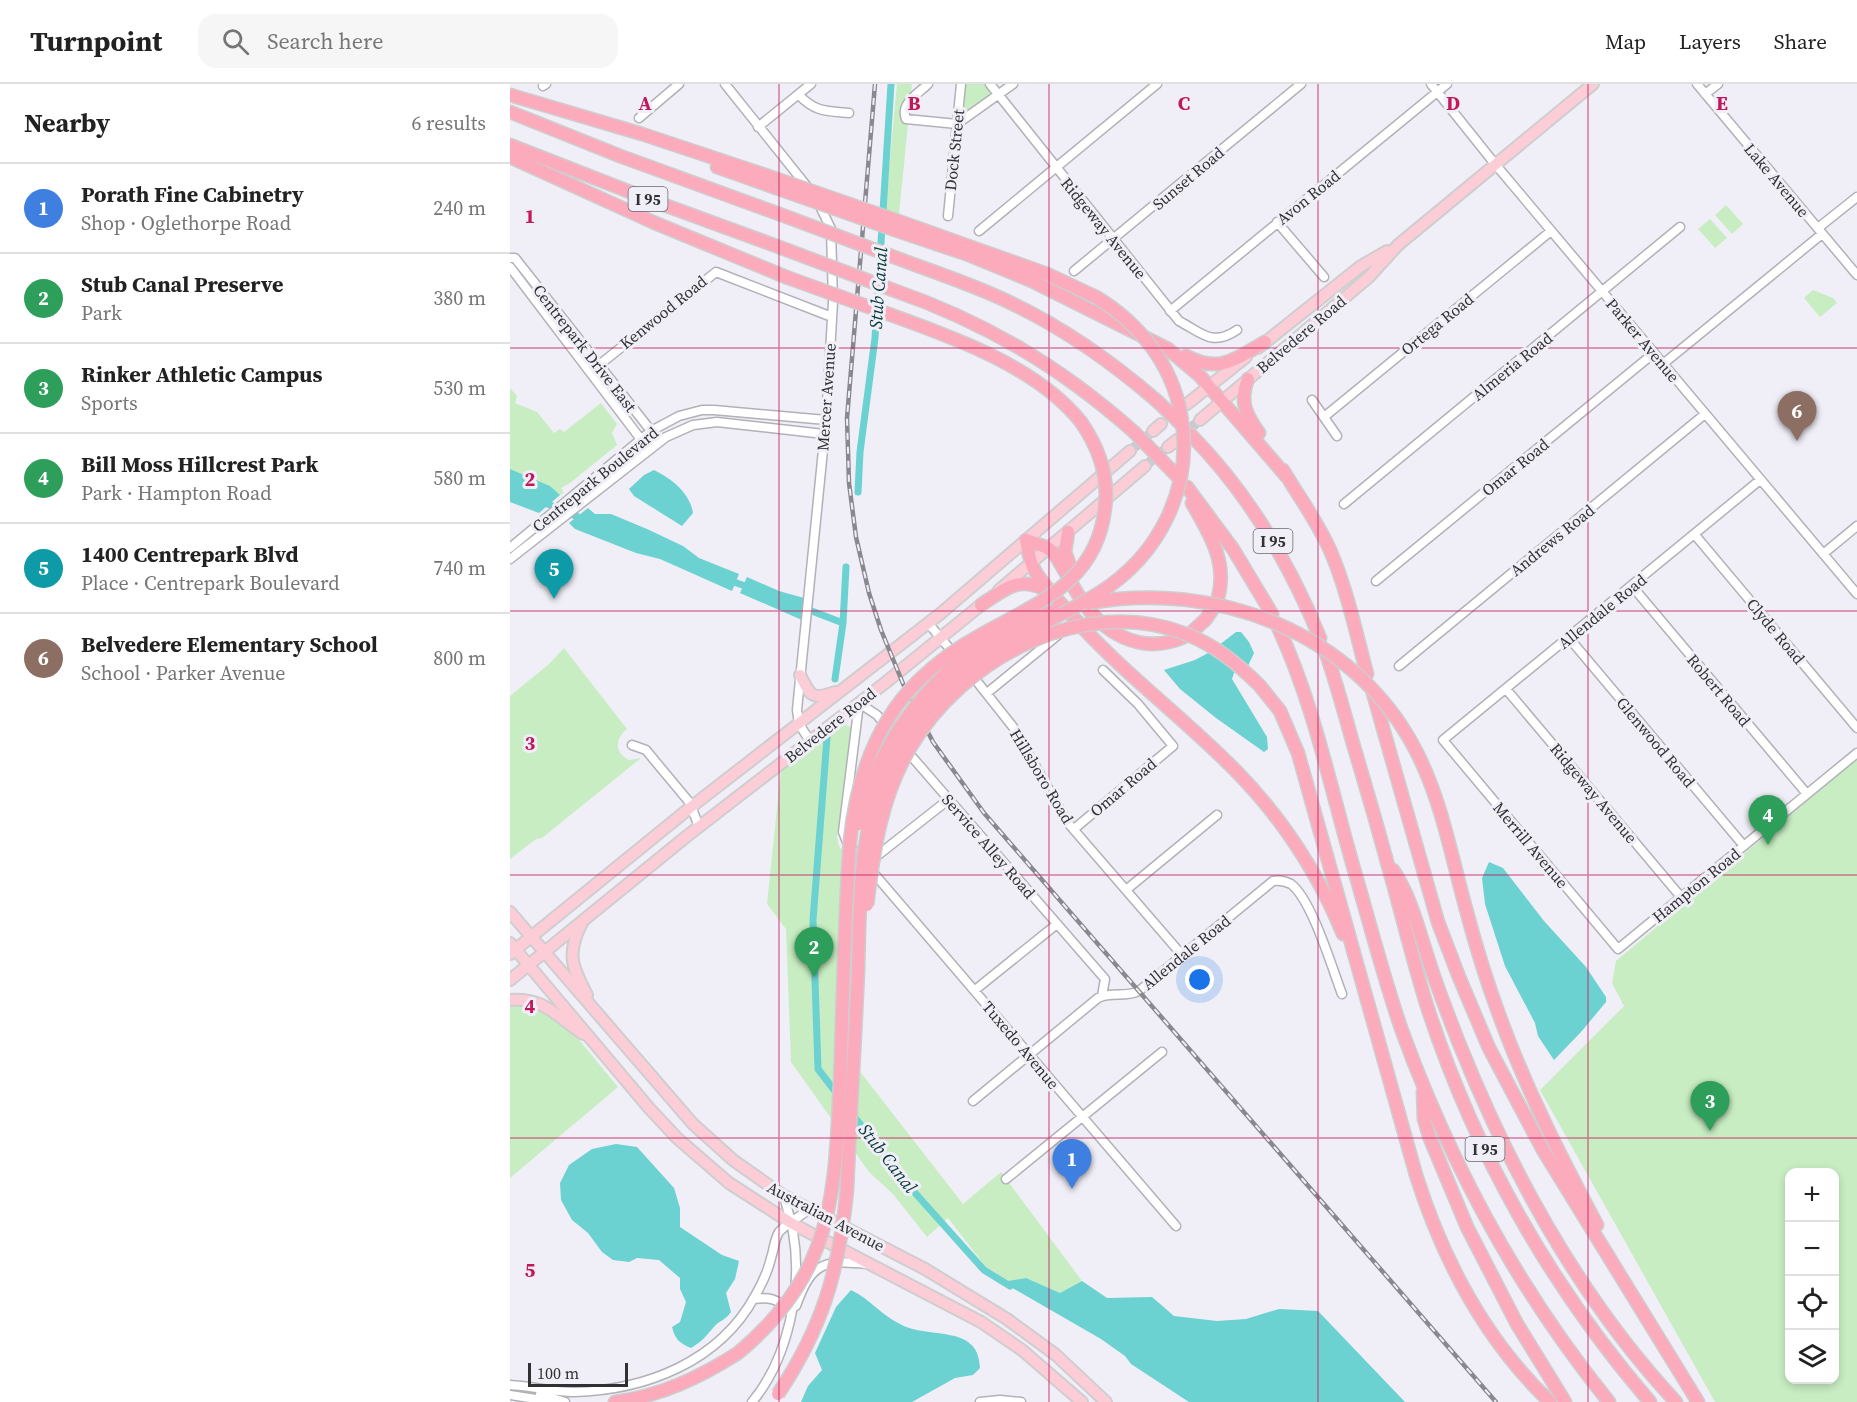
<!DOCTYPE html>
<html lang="en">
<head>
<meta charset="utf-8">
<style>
  :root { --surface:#fff; --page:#f6f6f6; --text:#222; --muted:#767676; --line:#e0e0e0; --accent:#7c3aed }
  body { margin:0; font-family:"Source Serif 4",serif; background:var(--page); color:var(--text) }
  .controls { position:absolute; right:18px; bottom:18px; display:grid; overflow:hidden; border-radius:12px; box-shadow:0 3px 9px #0003 }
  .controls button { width:54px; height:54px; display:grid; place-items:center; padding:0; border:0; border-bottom:2px solid var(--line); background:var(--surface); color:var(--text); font:30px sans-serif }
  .scale { position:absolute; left:18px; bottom:15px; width:100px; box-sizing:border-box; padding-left:6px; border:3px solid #313134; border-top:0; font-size:16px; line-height:21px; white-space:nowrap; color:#313134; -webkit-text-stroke:4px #f0eff7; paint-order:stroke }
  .you { position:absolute; left:690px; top:896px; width:21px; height:21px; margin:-15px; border:4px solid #fff; border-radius:50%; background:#1a73e8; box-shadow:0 0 0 9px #1a73e833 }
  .badge { display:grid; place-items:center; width:39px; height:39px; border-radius:50%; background:var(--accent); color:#fff; font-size:20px; font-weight:700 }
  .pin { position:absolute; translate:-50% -50px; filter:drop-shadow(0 2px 3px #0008) }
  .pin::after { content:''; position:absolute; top:32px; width:21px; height:18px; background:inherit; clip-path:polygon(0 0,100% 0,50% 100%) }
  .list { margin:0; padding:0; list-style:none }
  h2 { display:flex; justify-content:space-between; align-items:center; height:78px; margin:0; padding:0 24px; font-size:26px }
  h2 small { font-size:20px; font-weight:400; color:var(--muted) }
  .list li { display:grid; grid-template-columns:39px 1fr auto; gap:18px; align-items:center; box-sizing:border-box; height:90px; padding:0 24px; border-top:2px solid var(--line) }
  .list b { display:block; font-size:22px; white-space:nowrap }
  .list p { margin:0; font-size:20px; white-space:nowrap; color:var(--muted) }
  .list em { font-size:20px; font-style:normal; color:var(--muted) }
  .icon { flex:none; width:33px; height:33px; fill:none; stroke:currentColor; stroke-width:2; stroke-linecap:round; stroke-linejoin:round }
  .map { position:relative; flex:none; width:1347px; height:1318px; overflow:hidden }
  header { display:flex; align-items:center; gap:36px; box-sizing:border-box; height:84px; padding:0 30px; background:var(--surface); border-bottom:2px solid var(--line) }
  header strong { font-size:28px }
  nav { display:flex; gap:33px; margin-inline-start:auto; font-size:21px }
  .search { width:420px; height:54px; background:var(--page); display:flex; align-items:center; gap:15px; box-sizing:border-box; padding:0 21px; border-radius:18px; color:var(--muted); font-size:22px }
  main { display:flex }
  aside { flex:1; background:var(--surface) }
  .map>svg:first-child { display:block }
  .green { fill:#c8edc2; fill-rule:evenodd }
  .water { fill:#6bd1d1 }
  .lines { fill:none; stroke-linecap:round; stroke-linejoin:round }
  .canal { stroke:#6bd1d1; stroke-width:7 }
  .major-tunnel { stroke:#cac9d0; stroke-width:10; stroke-dasharray:10 5; stroke-linecap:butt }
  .minor-casing { stroke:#b1b1b8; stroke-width:11 }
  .major-casing { stroke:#cecece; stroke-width:14 }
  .highway-casing { stroke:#cecece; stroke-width:15 }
  .minor { stroke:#fff; stroke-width:8 }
  .major { stroke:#fdcdd7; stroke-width:10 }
  .highway { stroke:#fbabbc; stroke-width:12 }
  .rail-casing { stroke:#89888e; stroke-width:4.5 }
  .rail { stroke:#f0eff7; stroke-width:2; stroke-dasharray:7; stroke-linecap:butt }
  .highway-bridge-casing { stroke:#cecece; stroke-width:15; stroke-linecap:butt }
  .highway-bridge { stroke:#fbabbc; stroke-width:12 }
  .grid { fill:none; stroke:#c2185b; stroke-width:1.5; stroke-opacity:0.55 }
  .labels { text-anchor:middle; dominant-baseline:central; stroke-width:6; stroke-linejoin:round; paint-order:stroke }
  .shield { fill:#f0eff7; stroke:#6a6a6e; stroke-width:1.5 }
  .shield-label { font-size:15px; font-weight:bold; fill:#313134 }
  .street-label { font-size:16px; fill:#313134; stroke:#f0eff7 }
  .water-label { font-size:18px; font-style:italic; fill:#06393a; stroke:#f0eff7 }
  .grid-label { font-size:20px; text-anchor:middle; font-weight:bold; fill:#c2185b; stroke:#f0eff7; stroke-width:6; stroke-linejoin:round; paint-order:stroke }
</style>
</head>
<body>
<header>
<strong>Turnpoint</strong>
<div class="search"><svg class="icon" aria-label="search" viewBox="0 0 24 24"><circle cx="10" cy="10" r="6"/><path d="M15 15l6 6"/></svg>Search here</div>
<nav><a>Map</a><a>Layers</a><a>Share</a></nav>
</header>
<main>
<aside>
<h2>Nearby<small>6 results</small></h2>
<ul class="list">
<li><span class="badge" style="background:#3f7fe0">1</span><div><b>Porath Fine Cabinetry</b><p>Shop · Oglethorpe Road</p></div><em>240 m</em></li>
<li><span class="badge" style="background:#2e9e5b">2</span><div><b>Stub Canal Preserve</b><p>Park</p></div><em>380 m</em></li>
<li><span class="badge" style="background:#2e9e5b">3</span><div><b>Rinker Athletic Campus</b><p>Sports</p></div><em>530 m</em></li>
<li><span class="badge" style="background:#2e9e5b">4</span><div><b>Bill Moss Hillcrest Park</b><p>Park · Hampton Road</p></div><em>580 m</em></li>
<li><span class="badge" style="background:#0f9aa8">5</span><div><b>1400 Centrepark Blvd</b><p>Place · Centrepark Boulevard</p></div><em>740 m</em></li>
<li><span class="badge" style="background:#8d6e63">6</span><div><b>Belvedere Elementary School</b><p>School · Parker Avenue</p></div><em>800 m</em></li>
</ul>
</aside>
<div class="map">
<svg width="1347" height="1318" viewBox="0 0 1347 1318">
  <rect width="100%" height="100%" fill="#f0eff7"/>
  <path class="green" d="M 387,0 L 402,0 L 389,131 L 375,127 Z
    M 451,0 L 480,0 L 489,11 L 447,40 Z
    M 1216,121 L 1233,140 L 1222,150 L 1205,131 Z
    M 1200,135 L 1217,154 L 1205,164 L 1188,145 Z
    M 1303,206 L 1323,214 L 1327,219 L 1310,233 L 1294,214 Z
    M 0,304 L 7,312 L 5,319 L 27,328 L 44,349 L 50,345 L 54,348 L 91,319 L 107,340 L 102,349 L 107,361 L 60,399 L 51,404 L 54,409 L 50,411 L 40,402 L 0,385 Z
    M 54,564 L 117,645 C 105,655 104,668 119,676 L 131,674 L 32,754 L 26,755 L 0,775 L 0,612 L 39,580 Z
    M 335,640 L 341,644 L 341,649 L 327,753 L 329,762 L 335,770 L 327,958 L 453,1120 L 491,1088 L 572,1197 L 550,1209 L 516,1194 L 498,1197 L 475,1182 L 438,1134 L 417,1153 L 383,1110 L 359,1088 L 281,978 L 276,845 L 257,820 L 271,686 L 330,641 Z
    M 1347,675 L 1347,1318 L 1205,1318 L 1030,1006 L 1114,922 L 1102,899 L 1106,877 ZM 1324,1088 L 1324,1296 L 1280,1296 L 1280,1088 Z
    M 0,920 L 20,920 L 55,939 L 108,1003 L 0,1094 Z"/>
  <path class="water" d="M 0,385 L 40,402 L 50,411 L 29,429 L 0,418 Z
    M 144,386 C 162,395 180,409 183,429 L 172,442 L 124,412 L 119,405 L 134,391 Z
    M 78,424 L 85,430 L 101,430 L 137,445 L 173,462 L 189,474 L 229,490 L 222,507 L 150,475 L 126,469 L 65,445 L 59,439 Z
    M 237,493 L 269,507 L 294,514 L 292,536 L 230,509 Z
    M 726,548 L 731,548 L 739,558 L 744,569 L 738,582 L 724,589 L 722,595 L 757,653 L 758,665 L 754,668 L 706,634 L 670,605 L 654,586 L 685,576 L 700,568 Z
    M 979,778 L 993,784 L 1034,837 L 1076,883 L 1096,913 L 1096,918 L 1071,948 L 1044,976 L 1028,952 L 1025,939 L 995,882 L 975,820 L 972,794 Z
    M 106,1060 L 127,1063 L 164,1104 L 170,1124 L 170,1143 L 212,1171 L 229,1177 L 225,1195 L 216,1209 L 221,1228 C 214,1238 209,1236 203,1244 C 193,1255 195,1255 181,1264 C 169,1259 165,1255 162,1243 L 170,1238 L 176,1218 L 170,1205 L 170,1194 L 149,1176 L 127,1174 L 119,1178 L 103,1176 L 92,1168 L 78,1149 L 62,1136 L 51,1116 L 50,1099 L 59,1081 L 82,1065 Z
    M 516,1194 L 550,1209 L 572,1197 L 597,1214 L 642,1213 L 664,1232 L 707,1237 L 736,1235 L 769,1225 L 808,1227 L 895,1318 L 679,1318 L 621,1280 L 615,1272 L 591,1255 L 492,1198 Z
    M 341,1206 C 359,1214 371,1231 390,1240 C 419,1256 469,1239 470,1284 L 463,1291 L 445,1294 L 402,1318 L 291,1318 L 298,1302 L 312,1286 L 305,1269 L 326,1223 Z"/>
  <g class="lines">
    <path class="canal" d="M 348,408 L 350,368 L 365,254 L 381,0
      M 33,418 L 75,436
      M 218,496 L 241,504
      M 294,524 L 333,539
      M 325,595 L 333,539 L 336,483
      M 317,654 L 303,836 L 308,985 L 328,1011
      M 342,1030 L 406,1110 L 474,1186 L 500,1202"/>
    <path class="major-tunnel" d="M 669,354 L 690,336
      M 620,367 L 643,347
      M 635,382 L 658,363"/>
    <g class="minor-casing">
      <path id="minor" d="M 215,0 L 299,105
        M 418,0 C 408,10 390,19 396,35 L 447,40 L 503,0
        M 480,0 L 669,237 C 692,249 702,263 727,246
        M 921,0 L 985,80 L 1347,510
        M 1187,0 L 1347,191
        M 33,2 L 36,0
        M 1195,10 L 1208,0
        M 289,11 C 305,28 316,27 339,29
        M 129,34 L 169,0
        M 248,43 L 301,0
        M 438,132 L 451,0
        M 767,138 L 814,193
        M 1308,144 L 1347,113
        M 469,147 L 647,0
        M 0,174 L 5,174 L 149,357
        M 0,183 L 139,366
        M 564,187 L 791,0
        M 660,227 L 937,0
        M 1153,280 L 1312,150
        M 89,281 L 206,188 L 322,233
        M 802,316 L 827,352
        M 814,333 L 1041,147
        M 1250,396 L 933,656 L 1108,865 L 1347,669
        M 834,420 L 1170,143
        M 1185,451 L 1347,644
        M 0,464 L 141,347 L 169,332 L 192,326 L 204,326 L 316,336
        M 1313,470 L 1347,442
        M 0,475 L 156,353 L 183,341 L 207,338 L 314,350
        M 866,497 L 1144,269
        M 1122,502 L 1297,710
        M 418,539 L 445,571
        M 1059,554 L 1234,762
        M 889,582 L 1195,330
        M 461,590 L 503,643 L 558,739 L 672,871
        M 996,605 L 1171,813
        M 477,609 L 548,551
        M 388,656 L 367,631 L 349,619 L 333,748 L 337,758 L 666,1142
        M 300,657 L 289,640 L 287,626 L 316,336 L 323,218 L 321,145 L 308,118
        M 122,661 L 136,666 L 145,677 L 180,719 L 189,743
        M 396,666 L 595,895 L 592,912
        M 564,745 L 663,662 L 628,620 L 593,586
        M 363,775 L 438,716
        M 616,806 L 707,731
        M 465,906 L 547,840
        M 463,1017 L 588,914 C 601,907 616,914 629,907 L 763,797 C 769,796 775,797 781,800 C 802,816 822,884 832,910
        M 496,1095 L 652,968
        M 244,1215 C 258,1213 267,1214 277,1226
        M 286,1222 C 301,1180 312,1175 357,1180
        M 0,1301 C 21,1302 42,1308 64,1308 C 136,1306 209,1278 245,1212 C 252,1200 258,1187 261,1174 C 264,1166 264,1156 269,1148 C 276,1140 289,1133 298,1126
        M 30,1310 L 55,1318
        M 0,1311 L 39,1317
        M 242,1318 C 278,1275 293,1204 283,1148 C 281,1136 277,1124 274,1112
        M 470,1318 L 490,1316 L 511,1318"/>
    </g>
    <g class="major-casing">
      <path id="major" d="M 748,264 L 851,182 L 877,167
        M 677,320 L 736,273
        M 690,336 L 859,193 L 888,161 L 1083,0
        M 643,347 L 651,340
        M 658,363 L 667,356
        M 489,506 L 635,382
        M 290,591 C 301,613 302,616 325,608
        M 0,828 L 183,1040 L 223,1076 L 274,1112 L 415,1185 L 497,1235 L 546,1271 L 596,1318
        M 72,839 C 56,869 62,883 77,911
        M 0,859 L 139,1024 L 167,1054 L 219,1099 L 281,1139 L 471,1238 L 512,1266 L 572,1318
        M 0,870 L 181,723 L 430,530 L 620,367
        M 0,896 L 177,752 L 375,599 L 477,516
        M 0,916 C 35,913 47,933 73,950"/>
    </g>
    <g class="highway-casing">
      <path id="highway" d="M 0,11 L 132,50 L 267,95
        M 0,28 L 110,72 L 280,134
        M 0,61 L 138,115 L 277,166
        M 0,73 L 145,139 L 276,193
        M 207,83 L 272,106
        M 388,137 L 537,190 L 586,213
        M 385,146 L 459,171 L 522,197 L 658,265 L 690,292 L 777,393
        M 392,176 C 429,190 467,202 503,220 C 555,245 603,279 647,317
        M 383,206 C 475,238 551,283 624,348
        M 381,231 C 445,254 527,283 571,338
        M 676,272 C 710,290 725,275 755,258
        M 738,295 C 729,317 736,331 749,349
        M 681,351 C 738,409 780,480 810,554
        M 773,386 C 789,413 807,437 820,466 C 837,505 846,549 857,590
        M 677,403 L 723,465 L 762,530
        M 682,419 C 699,449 718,478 708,514
        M 558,448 L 555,468 L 562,487
        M 516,456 C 518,465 519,475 523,483 C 532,501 549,517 563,533 C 613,589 673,633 726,687 C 772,734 808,789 833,850
        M 516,456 L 536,463 L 543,468 C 553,482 560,498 569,512 C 592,549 631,572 674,553
        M 471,521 C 497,504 509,490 540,508
        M 768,543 C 806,625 822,712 848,799 C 862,848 875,898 892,947 C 941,1081 1009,1207 1099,1318
        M 683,547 L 696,535 L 704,523
        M 816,569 C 826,598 834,627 842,656 C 854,697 866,737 877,778 C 891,826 902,874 917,922 C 964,1067 1040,1202 1140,1318
        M 750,602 L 770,627 L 788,669 L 906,1091 C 933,1176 974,1255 1040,1318
        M 863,609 L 928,838 L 949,893 L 979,964 L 1033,1066 L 1188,1318
        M 883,786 C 901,813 908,844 918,874 C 927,903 938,931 949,959 C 1001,1089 1070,1215 1166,1318
        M 956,825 C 975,898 1002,971 1035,1039 C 1051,1073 1069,1107 1087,1141
        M 913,1007 L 914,1035 L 919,1052 L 957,1143 L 1007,1240 L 1055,1318
        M 105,1318 C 150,1312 189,1294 228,1269"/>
    </g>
    <use href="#minor" class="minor"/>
    <use href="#major" class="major"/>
    <use href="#highway" class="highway"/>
    <g class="rail-casing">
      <path id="rail" d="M 365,0 L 337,334 L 339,399 L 346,453 L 359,509 L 371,546 L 394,602 L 423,658 L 474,729 L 986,1318"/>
    </g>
    <use href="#rail" class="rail"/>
    <g class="highway-bridge-casing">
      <path id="highway-bridge" d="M 267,95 L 388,137
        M 272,106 L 385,146
        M 280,134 L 392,176
        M 277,166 L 383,206
        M 276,193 L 381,231
        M 647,317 L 671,340
        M 624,348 L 667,392
        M 579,519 C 705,496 844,548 905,665 C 931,714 941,771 956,825
        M 349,740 C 373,639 445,558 544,527
        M 357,821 C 364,765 371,713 400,664 C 453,574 573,510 676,550 C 705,561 728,580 750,602
        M 228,1269 C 263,1240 292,1204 308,1161 C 327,1109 327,1053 330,999 C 333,918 334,837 340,757 C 346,697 364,641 408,597 C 428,577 450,562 474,549 C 530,518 587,497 595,424 C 599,393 589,364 571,338
        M 268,1310 C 313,1243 329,1186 337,1106 C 340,1033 345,960 348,886 C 350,815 348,742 381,677 C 402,633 436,597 476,570 C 512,547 553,532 589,509 C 650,471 684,402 671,331 C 662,280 629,239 586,213"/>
    </g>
    <use href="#highway-bridge" class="highway-bridge"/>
  </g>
  <path class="grid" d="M 269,0 L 269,1318M 539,0 L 539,1318M 808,0 L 808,1318M 1078,0 L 1078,1318M 0,264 L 1347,264M 0,527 L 1347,527M 0,791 L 1347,791M 0,1054 L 1347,1054"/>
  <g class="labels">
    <g class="shield">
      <rect x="118.5" y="103" width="39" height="24" rx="4.5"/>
      <rect x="743.5" y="445" width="39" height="24" rx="4.5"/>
      <rect x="955.5" y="1053" width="39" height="24" rx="4.5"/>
    </g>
    <g class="shield-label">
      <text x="138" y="115">I 95</text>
      <text x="763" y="457">I 95</text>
      <text x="975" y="1065">I 95</text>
    </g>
    <g class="street-label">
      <text transform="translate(444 66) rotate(-84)">Dock Street</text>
      <text transform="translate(678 94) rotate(-40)">Sunset Road</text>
      <text transform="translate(1267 96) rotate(50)">Lake Avenue</text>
      <text transform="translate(798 113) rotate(-39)">Avon Road</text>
      <text transform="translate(594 144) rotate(51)">Ridgeway Avenue</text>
      <text transform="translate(153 228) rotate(-39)">Kenwood Road</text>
      <text transform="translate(927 240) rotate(-39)">Ortega Road</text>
      <text transform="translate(791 250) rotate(-40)">Belvedere Road</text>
      <text transform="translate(1133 256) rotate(50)">Parker Avenue</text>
      <text transform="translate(75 264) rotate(52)">Centrepark Drive East</text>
      <text transform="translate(1002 282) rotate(-39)">Almeria Road</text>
      <text transform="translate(316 313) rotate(-86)">Mercer Avenue</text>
      <text transform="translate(1005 383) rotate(-39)">Omar Road</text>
      <text transform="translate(85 395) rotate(-39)">Centrepark Boulevard</text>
      <text transform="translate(1042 456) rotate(-39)">Andrews Road</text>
      <text transform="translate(1092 527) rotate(-39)">Allendale Road</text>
      <text transform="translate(1266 547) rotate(50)">Clyde Road</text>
      <text transform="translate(1209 606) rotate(50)">Robert Road</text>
      <text transform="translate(320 641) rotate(-38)">Belvedere Road</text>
      <text transform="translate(1146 658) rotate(50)">Glenwood Road</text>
      <text transform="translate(532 692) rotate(59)">Hillsboro Road</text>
      <text transform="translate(613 703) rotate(-40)">Omar Road</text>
      <text transform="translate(1084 709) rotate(50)">Ridgeway Avenue</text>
      <text transform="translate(1021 761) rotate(50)">Merrill Avenue</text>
      <text transform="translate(479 762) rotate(49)">Service Alley Road</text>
      <text transform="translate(1186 801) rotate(-39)">Hampton Road</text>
      <text transform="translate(676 868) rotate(-39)">Allendale Road</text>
      <text transform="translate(511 961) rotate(50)">Tuxedo Avenue</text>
      <text transform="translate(316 1132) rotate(28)">Australian Avenue</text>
    </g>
    <g class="water-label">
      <text transform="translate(368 204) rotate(-86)">Stub Canal</text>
      <text transform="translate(378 1074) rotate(52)">Stub Canal</text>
    </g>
  </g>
  <g class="grid-label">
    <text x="135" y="26">A</text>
    <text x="404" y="26">B</text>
    <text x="674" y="26">C</text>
    <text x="943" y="26">D</text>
    <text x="1212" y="26">E</text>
    <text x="20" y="139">1</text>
    <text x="20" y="402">2</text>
    <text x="20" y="666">3</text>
    <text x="20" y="929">4</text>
    <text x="20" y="1193">5</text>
  </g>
</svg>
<div class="controls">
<button>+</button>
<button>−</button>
<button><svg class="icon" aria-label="locate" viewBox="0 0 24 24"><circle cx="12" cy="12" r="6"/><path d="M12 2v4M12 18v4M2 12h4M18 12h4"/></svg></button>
<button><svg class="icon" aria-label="layers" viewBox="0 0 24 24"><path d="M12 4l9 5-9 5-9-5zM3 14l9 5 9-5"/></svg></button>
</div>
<div class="scale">100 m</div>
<div class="you"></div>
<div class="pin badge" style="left:562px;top:1105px;background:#3f7fe0">1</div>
<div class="pin badge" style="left:304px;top:893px;background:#2e9e5b">2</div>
<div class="pin badge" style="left:1200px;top:1047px;background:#2e9e5b">3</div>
<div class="pin badge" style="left:1258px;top:761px;background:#2e9e5b">4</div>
<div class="pin badge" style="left:44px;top:515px;background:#0f9aa8">5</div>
<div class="pin badge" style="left:1287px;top:357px;background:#8d6e63">6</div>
</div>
</main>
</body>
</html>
